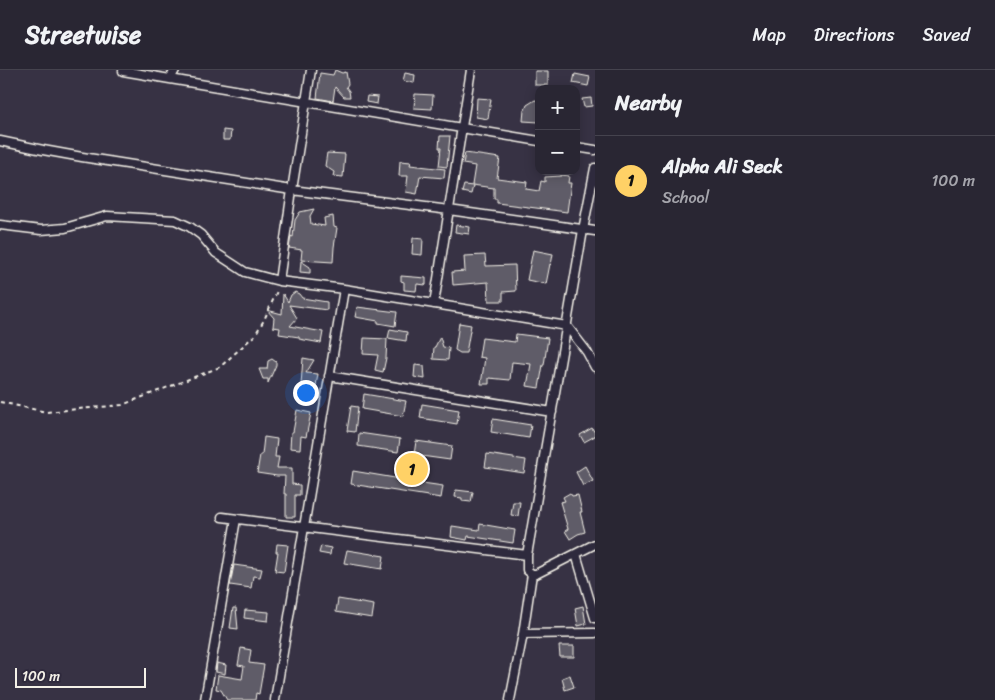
<!DOCTYPE html>
<html lang="en">
<head>
<meta charset="utf-8">
<style>
  :root { --surface:#292633; --page:#35323f; --text:#f1f3f6; --muted:#a5a5ac; --line:#45434e; --accent:#ffd166 }
  body { margin:0; font-family:Sriracha,sans-serif; background:var(--page); color:var(--text) }
  .controls { position:absolute; right:15px; top:15px; display:grid; overflow:hidden; border-radius:10px; box-shadow:0 2px 12px #0003 }
  .controls button { width:45px; height:45px; display:grid; place-items:center; padding:0; border:0; border-bottom:1px solid var(--line); background:var(--surface); color:var(--text); font:25px sans-serif }
  .scale { position:absolute; left:15px; bottom:12px; width:131px; box-sizing:border-box; padding-left:5px; border:2px solid #f4f1e8; border-top:0; font-size:14px; line-height:18px; white-space:nowrap; color:#f4f1e8; -webkit-text-stroke:4px #2f2a3d; paint-order:stroke }
  .you { position:absolute; left:305px; top:322px; width:18px; height:18px; margin:-12px; border:4px solid #fff; border-radius:50%; background:#1a73e8; box-shadow:0 0 0 8px #1a73e833 }
  .badge { display:grid; place-items:center; width:32px; height:32px; border-radius:50%; background:var(--accent); color:#111; font-size:16px; font-weight:700 }
  .pin { position:absolute; translate:-50% -50%; border:2px solid #fff; box-shadow:0 1px 5px #0006 }
  .list { margin:0; padding:0; list-style:none }
  h2 { display:flex; justify-content:space-between; align-items:center; height:65px; margin:0; padding:0 20px; font-size:21px }
  h2 small { font-size:16px; font-weight:400; color:var(--muted) }
  .list li { display:grid; grid-template-columns:32px 1fr auto; gap:15px; align-items:center; box-sizing:border-box; height:90px; padding:0 20px; border-top:1px solid var(--line) }
  .list b { display:block; font-size:19px; white-space:nowrap }
  .list p { margin:0; font-size:16px; white-space:nowrap; color:var(--muted) }
  .list em { font-size:16px; font-style:normal; color:var(--muted) }
  .map { position:relative; flex:none; width:595px; height:630px; overflow:hidden }
  header { display:flex; align-items:center; gap:30px; box-sizing:border-box; height:70px; padding:0 25px; background:var(--surface); border-bottom:1px solid var(--line) }
  header strong { font-size:24px }
  nav { display:flex; gap:28px; margin-inline-start:auto; font-size:18px }
  main { display:flex }
  aside { flex:1; background:var(--surface) }
  .map>svg:first-child { display:block }
  .building { fill:#5f5c67; stroke:#f4f1e8 }
  .lines { fill:none; stroke-linecap:round; stroke-linejoin:round }
  .street-casing { stroke:#f4f1e8; stroke-width:11 }
  .path { stroke:#f4f1e8; stroke-width:2; stroke-dasharray:4 4; stroke-linecap:butt }
  .street { stroke:#2f2a3d; stroke-width:8 }
</style>
</head>
<body>
<header>
<strong>Streetwise</strong>
<nav><a>Map</a><a>Directions</a><a>Saved</a></nav>
</header>
<main>
<div class="map">
<svg width="595" height="630" viewBox="0 0 595 630">
  <rect width="100%" height="100%" fill="#373244"/>
  <filter id="ink" filterUnits="userSpaceOnUse"><feTurbulence type="fractalNoise" baseFrequency=".02" numOctaves="2"/><feDisplacementMap in="SourceGraphic" scale="10" xChannelSelector="R" yChannelSelector="G"/><feConvolveMatrix kernelMatrix="1 2 1 2 8 2 1 2 1" color-interpolation-filters="sRGB"/></filter>
  <g filter="url(#ink)">
    <path class="building" d="M 335,0 L 342,3 L 346,2 L 348,14 L 346,17 L 349,21 L 350,27 L 344,27 L 335,17 L 333,31 L 317,28 L 320,3 L 333,5 Z
      M 535,1 L 548,1 L 548,15 L 535,15 Z
      M 405,3 L 415,5 L 414,13 L 403,11 Z
      M 575,4 L 590,7 L 588,16 L 573,13 Z
      M 415,24 L 433,25 L 432,39 L 414,38 Z
      M 367,26 L 378,27 L 377,34 L 366,32 Z
      M 477,28 L 491,29 L 488,49 L 476,47 Z
      M 591,28 L 592,36 L 584,37 L 582,29 Z
      M 535,30 L 539,31 L 539,52 L 523,51 L 524,40 L 525,40 L 527,35 Z
      M 223,60 L 231,61 L 230,70 L 223,70 Z
      M 440,66 L 450,66 L 447,97 L 439,96 L 441,78 L 439,78 Z
      M 327,83 L 345,84 L 343,107 L 333,106 L 334,102 L 325,96 Z
      M 465,83 L 500,88 L 497,108 L 527,112 L 526,119 L 539,121 L 541,111 L 545,112 L 545,107 L 561,106 L 561,105 L 569,106 L 568,113 L 571,113 L 567,142 L 497,133 L 497,129 L 494,129 L 494,118 L 472,115 L 475,96 L 463,94 Z
      M 400,91 L 411,92 L 410,95 L 445,99 L 444,108 L 420,106 L 417,124 L 406,122 L 408,106 L 399,106 Z
      M 464,115 L 473,116 L 471,124 L 462,122 Z
      M 314,139 L 310,146 L 311,154 L 325,156 L 324,148 L 333,146 L 334,157 L 337,158 L 334,177 L 333,192 L 301,190 L 302,180 L 289,178 L 291,166 L 293,167 L 295,150 L 300,142 Z
      M 456,155 L 470,157 L 469,164 L 455,162 Z
      M 413,168 L 423,169 L 422,185 L 412,184 Z
      M 533,180 L 553,184 L 551,195 L 550,194 L 546,214 L 527,210 Z
      M 485,185 L 486,196 L 515,195 L 516,221 L 503,222 L 503,231 L 489,231 L 488,212 L 453,215 L 452,202 L 465,201 L 464,186 Z
      M 301,191 L 310,197 L 310,203 L 300,202 Z
      M 401,206 L 426,208 L 426,215 L 417,214 L 416,221 L 404,220 L 404,212 L 401,211 Z
      M 295,222 L 299,224 L 302,228 L 327,232 L 327,240 L 289,235 L 297,248 L 290,256 L 323,262 L 321,273 L 299,269 L 299,267 L 279,264 L 280,258 L 273,257 L 274,248 L 267,240 L 282,244 L 283,224 L 288,232 L 291,225 Z
      M 357,237 L 397,242 L 395,256 L 378,253 L 378,251 L 355,247 Z
      M 459,253 L 471,255 L 466,283 L 460,283 L 455,280 Z
      M 390,259 L 407,262 L 406,271 L 388,268 Z
      M 516,264 L 548,268 L 544,295 L 543,295 L 539,318 L 527,316 L 531,294 L 512,292 L 510,310 L 489,308 L 489,314 L 481,314 L 485,288 L 479,287 L 482,268 L 515,272 Z
      M 440,267 L 443,277 L 449,278 L 448,290 L 433,289 L 434,277 L 435,277 Z
      M 364,268 L 387,269 L 386,288 L 383,302 L 375,300 L 378,285 L 363,284 Z
      M 303,288 L 314,290 L 306,303 L 318,304 L 316,316 L 301,315 Z
      M 272,289 L 276,292 L 276,295 L 268,313 L 268,309 L 263,309 L 259,299 L 267,299 L 268,291 Z
      M 415,295 L 424,296 L 425,309 L 414,307 Z
      M 364,324 L 406,331 L 403,346 L 362,339 Z
      M 422,334 L 459,340 L 457,354 L 420,348 Z
      M 351,336 L 358,337 L 355,362 L 347,361 Z
      M 297,340 L 311,343 L 306,367 L 301,366 L 300,379 L 290,378 L 291,362 L 293,362 Z
      M 493,349 L 531,355 L 529,368 L 491,362 Z
      M 592,358 L 595,363 L 595,366 L 584,372 L 580,365 Z
      M 359,363 L 400,369 L 398,382 L 358,376 Z
      M 264,367 L 277,369 L 275,387 L 279,387 L 277,398 L 292,398 L 292,414 L 300,415 L 300,425 L 295,425 L 295,447 L 286,447 L 286,424 L 284,424 L 285,406 L 277,406 L 257,403 L 260,385 L 262,385 Z
      M 416,371 L 452,376 L 450,390 L 414,385 Z
      M 487,384 L 526,390 L 524,403 L 485,397 Z
      M 585,396 L 593,411 L 583,416 L 576,402 Z
      M 353,401 L 395,408 L 395,409 L 443,416 L 441,428 L 351,414 Z
      M 456,420 L 473,422 L 471,432 L 462,431 L 462,428 L 455,427 Z
      M 570,423 L 572,426 L 578,425 L 582,442 L 580,442 L 585,462 L 578,464 L 570,469 L 565,461 L 568,459 L 560,432 L 565,431 L 563,427 Z
      M 513,432 L 520,432 L 518,446 L 511,445 Z
      M 480,454 L 515,460 L 513,473 L 468,466 L 467,470 L 451,467 L 452,456 L 479,460 Z
      M 277,474 L 288,475 L 284,502 L 275,501 L 278,482 L 276,482 Z
      M 321,476 L 331,478 L 330,485 L 319,483 Z
      M 347,480 L 384,486 L 382,499 L 344,493 Z
      M 234,495 L 262,499 L 260,507 L 253,506 L 251,518 L 230,515 Z
      M 338,529 L 374,535 L 372,548 L 336,542 Z
      M 583,536 L 586,554 L 578,556 L 575,538 Z
      M 233,538 L 236,538 L 238,559 L 230,558 Z
      M 245,540 L 269,542 L 268,551 L 244,548 Z
      M 559,576 L 574,576 L 574,587 L 560,587 Z
      M 241,578 L 251,580 L 249,593 L 264,595 L 259,624 L 256,623 L 255,630 L 227,630 L 221,620 L 216,619 L 218,605 L 242,609 L 244,596 L 238,595 Z
      M 217,593 L 226,595 L 225,604 L 216,602 Z
      M 570,605 L 574,617 L 565,620 L 562,608 Z"/>
    <g class="lines">
      <g class="street-casing">
        <path id="street" d="M 124,0 L 123,1 L 170,9 L 539,71
          M 170,9 L 175,0
          M 0,71 L 43,80 L 82,87 L 292,120 L 449,140 L 595,161
          M 576,77 L 595,80
          M 0,155 L 41,160 L 65,158 L 107,146 L 175,150 L 190,157 L 201,165 L 216,183 L 245,202 L 279,211 L 344,219 L 567,256 L 587,282 L 595,297
          M 279,211 L 292,120 L 311,0
          M 434,234 L 471,0
          M 329,306 L 552,342
          M 222,447 L 527,485
          M 576,484 L 595,548
          M 532,504 L 536,504 L 595,474
          M 523,564 L 595,563
          M 205,630 L 236,449
          M 275,630 L 344,219
          M 510,630 L 523,564 L 532,504 L 527,500 L 527,485 L 583,160 L 595,98"/>
      </g>
      <path class="path" d="M 0,332 L 46,342 L 122,335 L 220,297 L 255,265 L 264,250 L 278,219"/>
      <use href="#street" class="street"/>
    </g>
  </g>
</svg>
<div class="controls">
<button>+</button>
<button>−</button>
</div>
<div class="scale">100 m</div>
<div class="you"></div>
<div class="pin badge" style="left:412px;top:399px">1</div>
</div>
<aside>
<h2>Nearby<small></small></h2>
<ul class="list">
<li><span class="badge">1</span><div><b>Alpha Ali Seck</b><p>School</p></div><em>100 m</em></li>
</ul>
</aside>
</main>
</body>
</html>
